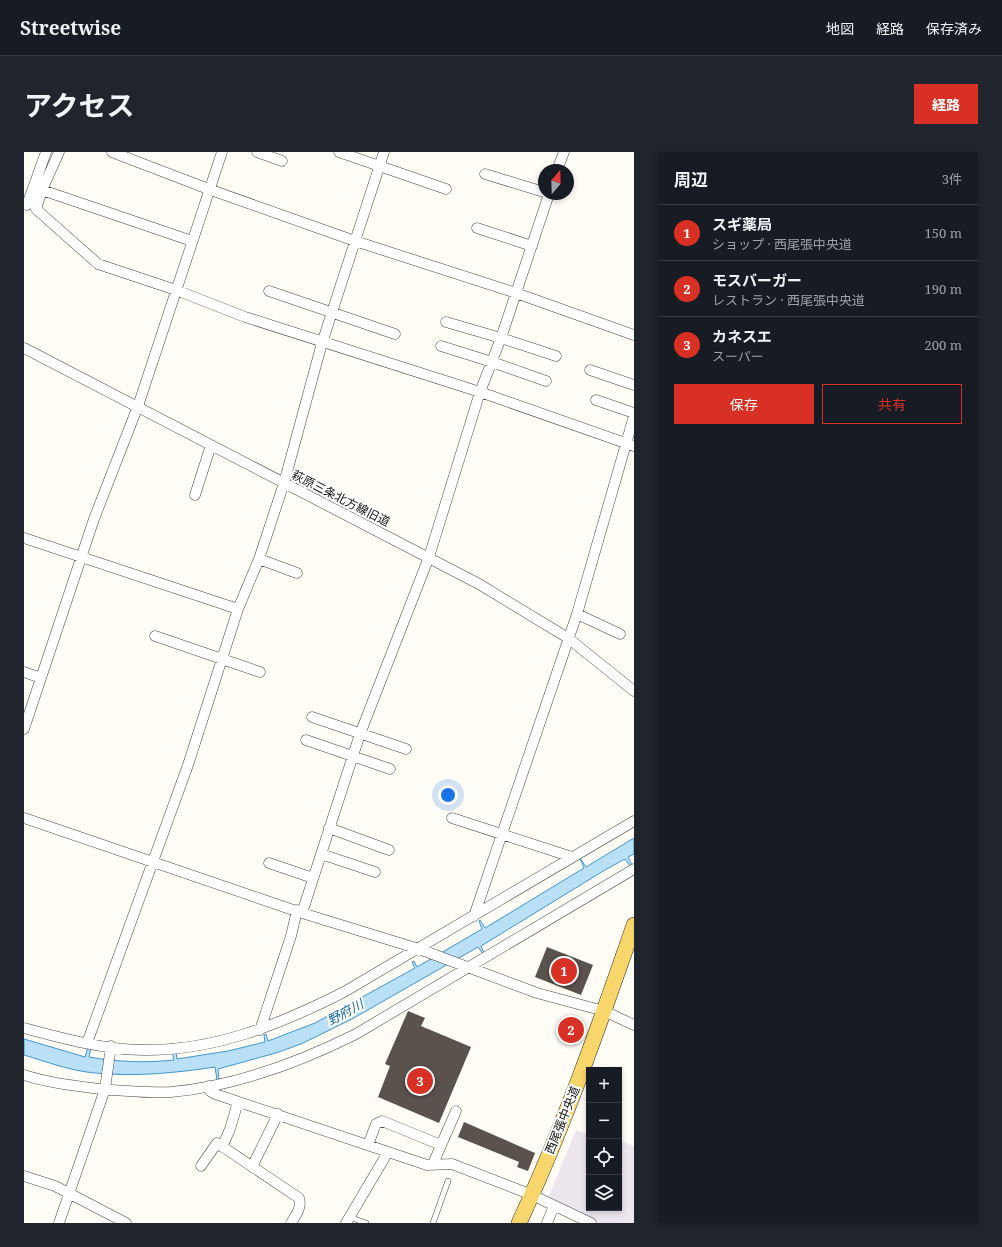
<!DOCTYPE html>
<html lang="ja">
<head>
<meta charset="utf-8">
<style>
  :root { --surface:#171b24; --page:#20242c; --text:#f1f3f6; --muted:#9ea1a6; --line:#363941; --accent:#d93025 }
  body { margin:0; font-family:"Noto Serif","Noto Sans JP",serif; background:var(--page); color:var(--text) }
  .controls { position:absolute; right:12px; bottom:12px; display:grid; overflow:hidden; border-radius:0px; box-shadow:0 2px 6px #0003 }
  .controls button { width:36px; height:36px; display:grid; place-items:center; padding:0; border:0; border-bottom:1px solid var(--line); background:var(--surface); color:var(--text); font:20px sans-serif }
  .compass { position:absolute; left:514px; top:12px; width:36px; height:36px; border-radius:50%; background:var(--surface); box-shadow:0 2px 6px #0003; rotate:19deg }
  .you { position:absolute; left:424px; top:643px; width:14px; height:14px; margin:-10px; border:3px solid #fff; border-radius:50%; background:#1a73e8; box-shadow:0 0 0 6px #1a73e833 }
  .badge { display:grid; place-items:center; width:26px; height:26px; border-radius:50%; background:var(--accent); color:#fff; font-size:13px; font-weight:700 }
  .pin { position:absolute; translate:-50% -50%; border:2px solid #fff; box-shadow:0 1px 4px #0006 }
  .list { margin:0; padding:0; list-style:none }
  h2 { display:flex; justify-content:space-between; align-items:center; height:52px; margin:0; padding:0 16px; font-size:17px }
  h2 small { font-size:13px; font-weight:400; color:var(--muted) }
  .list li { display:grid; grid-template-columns:26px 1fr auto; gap:12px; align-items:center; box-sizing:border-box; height:56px; padding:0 16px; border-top:1px solid var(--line) }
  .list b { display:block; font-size:15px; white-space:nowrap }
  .list p { margin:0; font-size:13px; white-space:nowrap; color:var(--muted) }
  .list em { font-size:13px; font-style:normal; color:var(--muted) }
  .actions { display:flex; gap:8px; padding:12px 16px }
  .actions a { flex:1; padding:9px 0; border:1px solid var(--accent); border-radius:0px; text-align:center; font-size:14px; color:var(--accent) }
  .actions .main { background:var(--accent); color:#fff }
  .icon { flex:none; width:22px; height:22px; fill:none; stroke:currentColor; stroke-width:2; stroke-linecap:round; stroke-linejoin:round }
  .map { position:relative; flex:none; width:610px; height:1071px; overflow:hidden; border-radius:0px }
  header { display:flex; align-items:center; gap:24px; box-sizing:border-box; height:56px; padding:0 20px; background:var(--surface); border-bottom:1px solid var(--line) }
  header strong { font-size:19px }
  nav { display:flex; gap:22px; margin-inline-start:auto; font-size:14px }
  .intro { display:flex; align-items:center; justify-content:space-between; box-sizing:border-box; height:96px; padding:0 24px }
  h1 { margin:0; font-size:28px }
  .button { padding:10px 18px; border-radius:0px; background:var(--accent); color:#fff; font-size:14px; font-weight:700 }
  main { display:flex; gap:24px; padding:0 24px }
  aside { flex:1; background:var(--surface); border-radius:0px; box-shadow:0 2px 6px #0003 }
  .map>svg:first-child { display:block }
  .industrial { fill:#eee6ef }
  .water { fill:#b9e0f7; stroke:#3f96cf }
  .building { fill:#5a524d }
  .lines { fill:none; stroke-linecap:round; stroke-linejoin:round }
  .lane-casing { stroke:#444; stroke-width:6 }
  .street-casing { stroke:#444; stroke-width:11 }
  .primary-casing { stroke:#222; stroke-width:16 }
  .lane { stroke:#fff; stroke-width:5 }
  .street { stroke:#fff; stroke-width:10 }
  .primary { stroke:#f9d66b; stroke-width:15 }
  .labels { text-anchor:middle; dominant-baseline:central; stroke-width:4; stroke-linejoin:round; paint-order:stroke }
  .street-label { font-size:12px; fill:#111; stroke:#fff }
  .water-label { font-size:13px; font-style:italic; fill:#1768a6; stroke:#fff }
</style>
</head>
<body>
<header>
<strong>Streetwise</strong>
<nav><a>地図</a><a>経路</a><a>保存済み</a></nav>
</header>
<div class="intro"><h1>アクセス</h1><a class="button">経路</a></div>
<main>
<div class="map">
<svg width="610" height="1071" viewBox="0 0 610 1071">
  <rect width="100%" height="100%" fill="#fffdf5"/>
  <path class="industrial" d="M 552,978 L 565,983 L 565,1056 L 595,1056 L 595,988 L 610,994 L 610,1071 L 574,1071 L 523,1048 Z"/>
  <path class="water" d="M 610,686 L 610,702 L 604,705 L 608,713 L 606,714 L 601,707 L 581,718 L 457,794 L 460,801 L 459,802 L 454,795 L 328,867 L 277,892 L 252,901 L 194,917 L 195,927 L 193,928 L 191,915 C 151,921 111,925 71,921 C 47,919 23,910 0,903 L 0,887 L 61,905 L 64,895 L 67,895 L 65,905 C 93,910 122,911 150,908 L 148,900 L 152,900 L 153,907 L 204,899 L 241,890 L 240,883 L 242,882 L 244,889 L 291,871 L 391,816 L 388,810 L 390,809 L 393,815 L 458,777 L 455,769 L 456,768 L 461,776 L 560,716 L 556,706 L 562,715 Z"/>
  <path class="building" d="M 523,795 L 569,813 L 557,843 L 511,825 Z
    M 384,859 L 401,866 L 397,874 L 447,895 L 415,971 L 354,945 L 366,914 L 361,912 Z
    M 440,970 L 511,1001 L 504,1019 L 493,1015 L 495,1010 L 434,985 Z"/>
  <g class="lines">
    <g class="lane-casing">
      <path id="lane" d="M 325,1065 L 342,1071
        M 409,1071 L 424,1029"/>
    </g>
    <g class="street-casing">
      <path id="street" d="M 35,0 L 18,38 L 12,57 L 74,112 L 152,138 L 221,165 L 456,240 L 610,294
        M 88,0 L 187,38 L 331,89 L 492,141 L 610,183
        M 233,0 L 258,9
        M 315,0 L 422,37
        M 533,18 L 540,0
        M 461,22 L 520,40
        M 18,38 L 168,89
        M 3,53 L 22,0
        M 453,76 L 508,94
        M 245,139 L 371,182
        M 422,170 L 477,186 L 532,204
        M 417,194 L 468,210 L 522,229
        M 0,196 L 455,432 L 544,486 L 610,539
        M 566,218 L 610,233
        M 572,248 L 610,261
        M 171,343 L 187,293
        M 0,386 L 214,457
        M 235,407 L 273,421
        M 553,462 L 596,482
        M 131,484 L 236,520
        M 0,520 L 17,526
        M 288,565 L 382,597
        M 0,577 L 70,367 L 114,254 L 198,0
        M 282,588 L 366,617
        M 0,666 L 278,761 L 395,797 L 513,841 L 580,859 L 610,873
        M 428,666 L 548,705
        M 305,676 L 365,698
        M 297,702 L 351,720
        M 245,711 L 289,726
        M 278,761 L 336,582 L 405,405 L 456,240 L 477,186 L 525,42
        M 450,764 L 553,462 L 610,264
        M 0,876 C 37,886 81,898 119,898 C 191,899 257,872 320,840 L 610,669
        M 236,878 L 267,784 L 273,758
        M 63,891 L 164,613 L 214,457 L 235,407 L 260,331 L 298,191 L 360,0
        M 0,923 C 25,931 51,934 77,937 C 101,939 124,941 147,940 C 213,934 274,911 332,882 L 610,717
        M 185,934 L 186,939 L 191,942 L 403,1013 L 428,1012 L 508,1043 L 567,1071
        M 344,993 L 352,972 L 358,969 L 417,993
        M 198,995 L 206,977 L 214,950
        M 409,1012 L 432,959
        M 177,1014 L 193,991 L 275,1046 C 278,1056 272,1063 267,1071
        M 228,1015 L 254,962
        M 0,1024 L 31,1034 L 102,1071
        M 35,1071 L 81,937 L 87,894
        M 322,1071 L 364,1000
        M 523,1071 L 530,1054"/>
    </g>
    <g class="primary-casing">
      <path id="primary" d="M 495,1071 C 540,974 575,874 610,773"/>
    </g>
    <use href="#lane" class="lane"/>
    <use href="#street" class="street"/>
    <use href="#primary" class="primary"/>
  </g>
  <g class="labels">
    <g class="street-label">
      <text transform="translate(317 346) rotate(27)">萩原三条北方線旧道</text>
      <text transform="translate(538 968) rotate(-68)">西尾張中央道</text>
    </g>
    <g class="water-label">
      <text transform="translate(321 860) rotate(-28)">野府川</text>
    </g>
  </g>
</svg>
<div class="controls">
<button>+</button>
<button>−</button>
<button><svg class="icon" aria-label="locate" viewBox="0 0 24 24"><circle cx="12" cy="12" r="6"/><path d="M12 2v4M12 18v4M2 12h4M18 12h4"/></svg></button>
<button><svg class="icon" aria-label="layers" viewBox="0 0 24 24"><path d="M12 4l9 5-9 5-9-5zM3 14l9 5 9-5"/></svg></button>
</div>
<svg class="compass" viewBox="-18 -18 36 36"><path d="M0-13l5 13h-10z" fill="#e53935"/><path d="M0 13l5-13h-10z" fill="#9ea1a6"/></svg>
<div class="you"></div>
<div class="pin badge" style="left:540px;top:819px">1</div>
<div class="pin badge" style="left:547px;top:878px">2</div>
<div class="pin badge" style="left:396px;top:929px">3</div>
</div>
<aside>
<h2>周辺<small>3件</small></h2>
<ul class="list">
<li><span class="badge">1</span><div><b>スギ薬局</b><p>ショップ · 西尾張中央道</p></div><em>150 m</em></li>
<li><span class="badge">2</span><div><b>モスバーガー</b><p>レストラン · 西尾張中央道</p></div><em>190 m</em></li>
<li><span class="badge">3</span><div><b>カネスエ</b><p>スーパー</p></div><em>200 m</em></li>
</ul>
<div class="actions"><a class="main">保存</a><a>共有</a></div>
</aside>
</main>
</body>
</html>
